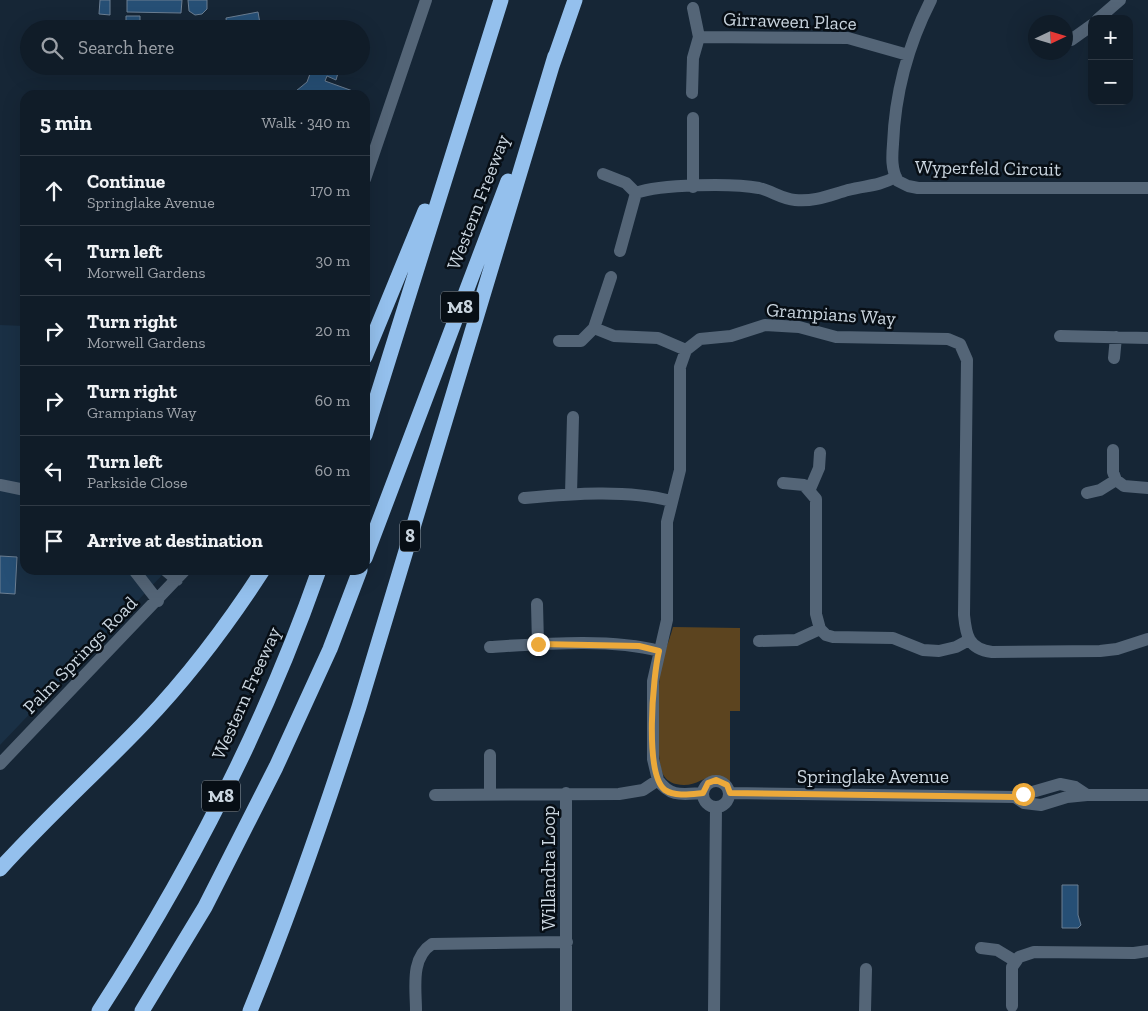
<!DOCTYPE html>
<html lang="en">
<head>
<meta charset="utf-8">
<style>
  :root { --surface:#101c28; --page:#192530; --text:#f1f3f6; --muted:#9ca1a8; --line:#303a45 }
  body { margin:0; font-family:"Zilla Slab",serif; background:var(--page); color:var(--text) }
  .controls { position:absolute; right:15px; top:15px; display:grid; overflow:hidden; border-radius:10px; box-shadow:0 5px 20px #0002 }
  .controls button { width:45px; height:45px; display:grid; place-items:center; padding:0; border:0; border-bottom:1px solid var(--line); background:var(--surface); color:var(--text); font:25px sans-serif }
  .compass { position:absolute; left:1028px; top:15px; width:45px; height:45px; border-radius:50%; background:var(--surface); box-shadow:0 5px 20px #0002; rotate:86deg }
  .stop { position:absolute; width:15px; height:15px; margin:-11px; border:4px solid #eca93a; border-radius:50%; background:#fff }
  .stop.end { background:#eca93a; border-color:#fff; box-shadow:0 1px 5px #0008 }
  .list { margin:0; padding:0; list-style:none }
  h2 { display:flex; justify-content:space-between; align-items:center; height:65px; margin:0; padding:0 20px; font-size:21px }
  h2 small { font-size:16px; font-weight:400; color:var(--muted) }
  .list li { display:grid; grid-template-columns:32px 1fr auto; gap:15px; align-items:center; box-sizing:border-box; height:70px; padding:0 20px; border-top:1px solid var(--line) }
  .list b { display:block; font-size:19px; white-space:nowrap }
  .list p { margin:0; font-size:16px; white-space:nowrap; color:var(--muted) }
  .list em { font-size:16px; font-style:normal; color:var(--muted) }
  .icon { flex:none; width:28px; height:28px; fill:none; stroke:currentColor; stroke-width:2; stroke-linecap:round; stroke-linejoin:round }
  .map { position:relative; flex:none; width:1148px; height:1011px; overflow:hidden }
  .search { position:absolute; background:var(--surface); box-shadow:0 5px 20px #0002; left:20px; top:20px; width:350px; height:55px; display:flex; align-items:center; gap:12px; box-sizing:border-box; padding:0 18px; border-radius:28px; color:var(--muted); font-size:19px }
  .panel { position:absolute; background:var(--surface); box-shadow:0 5px 20px #0002; left:20px; top:90px; width:350px; height:485px; border-radius:15px }
  .map>svg:first-child { display:block }
  .built { fill:#1a3045 }
  .green { fill:#5c441f }
  .building { fill:#264f75; stroke:#6b7e92 }
  .lines { fill:none; stroke-linecap:round; stroke-linejoin:round }
  .minor { stroke:#546577; stroke-width:12 }
  .highway { stroke:#94c0ed; stroke-width:15 }
  .route { stroke:#eca93a; stroke-width:6 }
  .labels { text-anchor:middle; dominant-baseline:central; stroke-width:5; stroke-linejoin:round; paint-order:stroke }
  .shield { fill:#070e15; stroke:#9099a2; stroke-width:1 }
  .shield-label { font-size:18px; font-weight:bold; fill:#cad5df }
  .street-label { font-size:19px; fill:#cad5df; stroke:#070e15 }
</style>
</head>
<body>
<div class="map">
<svg width="1148" height="1011" viewBox="0 0 1148 1011">
  <rect width="100%" height="100%" fill="#162636"/>
  <path class="built" d="M 0,325 L 25,326 L 25,570 L 167,570 L 0,745 Z"/>
  <path class="green" d="M 673,627 L 740,628 L 740,711 L 730,711 L 730,781 C 706,767 700,790 676,784 C 670,783 664,778 662,772 C 656,757 658,690 660,672 C 662,657 669,642 673,627 Z"/>
  <path class="building" d="M 100,0 L 110,0 L 110,15 L 99,14 Z
    M 127,0 L 182,0 L 181,13 L 127,12 Z
    M 207,0 L 207,9 L 202,14 L 195,15 L 189,11 L 188,0 Z
    M 258,12 L 261,29 L 227,29 L 226,18 Z
    M 126,16 L 140,16 L 140,29 L 126,29 Z
    M 303,66 L 340,66 L 336,80 L 327,76 L 325,81 L 364,95 L 291,95 L 307,82 L 311,71 Z
    M 0,556 L 17,557 L 15,594 L 0,593 Z
    M 1062,885 L 1078,885 L 1078,915 L 1081,925 L 1078,928 L 1062,928 Z"/>
  <g class="lines">
    <path class="minor" d="M 931,0 C 908,45 895,94 893,144 C 892,156 891,170 898,181 L 908,186 L 918,188 L 1148,188
      M 693,8 L 699,37
      M 1098,19 L 1120,0
      M 1071,40 L 1092,25
      M 692,93 L 693,58 L 699,37 L 848,38 L 908,55
      M 603,174 L 626,183 L 636,193
      M 365,179 L 426,0
      M 693,187 L 693,118
      M 620,251 L 636,193 C 660,184 733,183 759,188 C 772,191 782,199 795,200 C 815,202 830,195 848,190 C 867,185 876,187 896,177
      M 594,328 L 611,277
      M 1060,336 L 1148,338
      M 559,341 L 581,341 L 594,328 L 614,336 L 658,338 L 686,350
      M 1114,358 L 1116,337
      M 1113,450 L 1113,472 L 1116,480
      M 783,483 L 804,485 L 816,499 L 816,614 L 820,629
      M 0,485 L 25,490
      M 810,489 L 819,468 L 820,453
      M 1087,493 L 1100,490 L 1116,480 L 1124,486 L 1148,488
      M 571,494 L 573,417
      M 524,498 C 570,494 626,489 671,501
      M 134,570 L 158,601
      M 165,570 L 177,580
      M 537,604 L 538,644
      M 759,641 L 796,640 L 820,629 L 826,635 L 833,637 L 893,638 L 923,650 L 939,651 L 956,647 L 969,640
      M 490,647 C 540,644 612,638 659,651
      M 0,764 L 185,570
      M 658,780 L 653,759 L 653,681 L 667,620 L 667,522 L 680,470 L 680,367 L 686,350 L 700,339 L 731,336 L 765,325 L 799,327 L 836,337 L 948,339 L 960,344 L 967,360 L 964,615 C 966,635 968,649 992,652 L 1100,651 L 1117,649 L 1148,639
      M703 794a13 13 0 1 1 26 0a13 13 0 1 1-26 0Z
      M 730,793 L 1015,797 L 1060,784 L 1075,787 L 1087,795
      M 490,794 L 490,755
      M 435,795 L 619,794 L 643,790 L 658,780 C 671,798 683,794 703,793
      M 1015,797 L 1024,803 L 1041,805 L 1067,797 L 1087,795 L 1148,795
      M 981,948 L 997,950 L 1015,961
      M 1012,1006 L 1012,967 L 1019,957 L 1034,952 L 1134,953 L 1148,951
      M 416,1011 C 416,988 410,958 432,944 L 567,942
      M 566,1011 L 566,793
      M 714,1011 L 716,807
      M 865,1011 L 866,969"/>
    <path class="highway" d="M 552,66 L 575,0
      M 365,357 L 425,211
      M 365,435 L 501,0
      M 365,558 L 508,181
      M 0,869 C 46,818 97,772 144,723 C 189,676 228,624 263,570
      M 99,1011 C 188,874 265,724 319,570
      M 142,1011 L 205,907 L 276,767 L 330,649 L 360,570
      M 250,1011 C 291,911 326,810 359,707 L 555,56"/>
  </g>
  <g class="lines">
    <path class="route" d="M 538,644 L 639,646 L 659,651 C 653,676 644,774 665,790 C 675,797 692,794 703,793 L 708,783 L 716,780 L 727,785 L 730,793 L 1015,797 L 1023,794"/>
  </g>
  <g class="labels">
    <g class="shield">
      <rect x="441" y="291.5" width="38" height="31" rx="4"/>
      <rect x="400" y="520.5" width="20" height="31" rx="4"/>
      <rect x="202" y="780.5" width="38" height="31" rx="4"/>
    </g>
    <g class="shield-label">
      <text x="460" y="307">M8</text>
      <text x="410" y="536">8</text>
      <text x="221" y="796">M8</text>
    </g>
    <g class="street-label">
      <text transform="translate(790 21) rotate(2)">Girraween Place</text>
      <text transform="translate(988 168) rotate(1)">Wyperfeld Circuit</text>
      <text transform="translate(478 202) rotate(-69)">Western Freeway</text>
      <text transform="translate(831 314) rotate(4)">Grampians Way</text>
      <text transform="translate(80 655) rotate(-46)">Palm Springs Road</text>
      <text transform="translate(246 693) rotate(-66)">Western Freeway</text>
      <text x="873" y="776">Springlake Avenue</text>
      <text transform="translate(548 868) rotate(-90)">Willandra Loop</text>
    </g>
  </g>
</svg>
<div class="controls">
<button>+</button>
<button>−</button>
</div>
<svg class="compass" viewBox="-18 -18 36 36"><path d="M0-13l5 13h-10z" fill="#e53935"/><path d="M0 13l5-13h-10z" fill="#9ca1a8"/></svg>
<div class="stop" style="left:1023px;top:794px"></div>
<div class="stop end" style="left:538px;top:644px"></div>
<div class="search"><svg class="icon" aria-label="search" viewBox="0 0 24 24"><circle cx="10" cy="10" r="6"/><path d="M15 15l6 6"/></svg>Search here</div>
<section class="panel">
<h2>5 min<small>Walk · 340 m</small></h2>
<ul class="list">
<li><svg class="icon" aria-label="ahead" viewBox="0 0 24 24"><path d="M12 20V5M6 11l6-6 6 6"/></svg><div><b>Continue</b><p>Springlake Avenue</p></div><em>170 m</em></li>
<li><svg class="icon" aria-label="left" viewBox="0 0 24 24"><path d="M17 20v-9H6M10 6l-5 5 5 5"/></svg><div><b>Turn left</b><p>Morwell Gardens</p></div><em>30 m</em></li>
<li><svg class="icon" aria-label="right" viewBox="0 0 24 24"><path d="M7 20v-9h11M14 6l5 5-5 5"/></svg><div><b>Turn right</b><p>Morwell Gardens</p></div><em>20 m</em></li>
<li><svg class="icon" aria-label="right" viewBox="0 0 24 24"><path d="M7 20v-9h11M14 6l5 5-5 5"/></svg><div><b>Turn right</b><p>Grampians Way</p></div><em>60 m</em></li>
<li><svg class="icon" aria-label="left" viewBox="0 0 24 24"><path d="M17 20v-9H6M10 6l-5 5 5 5"/></svg><div><b>Turn left</b><p>Parkside Close</p></div><em>60 m</em></li>
<li><svg class="icon" aria-label="arrive" viewBox="0 0 24 24"><path d="M6 21V4h12l-3 4 3 4H6"/></svg><div><b>Arrive at destination</b></div></li>
</ul>
</section>
</div>
</body>
</html>
